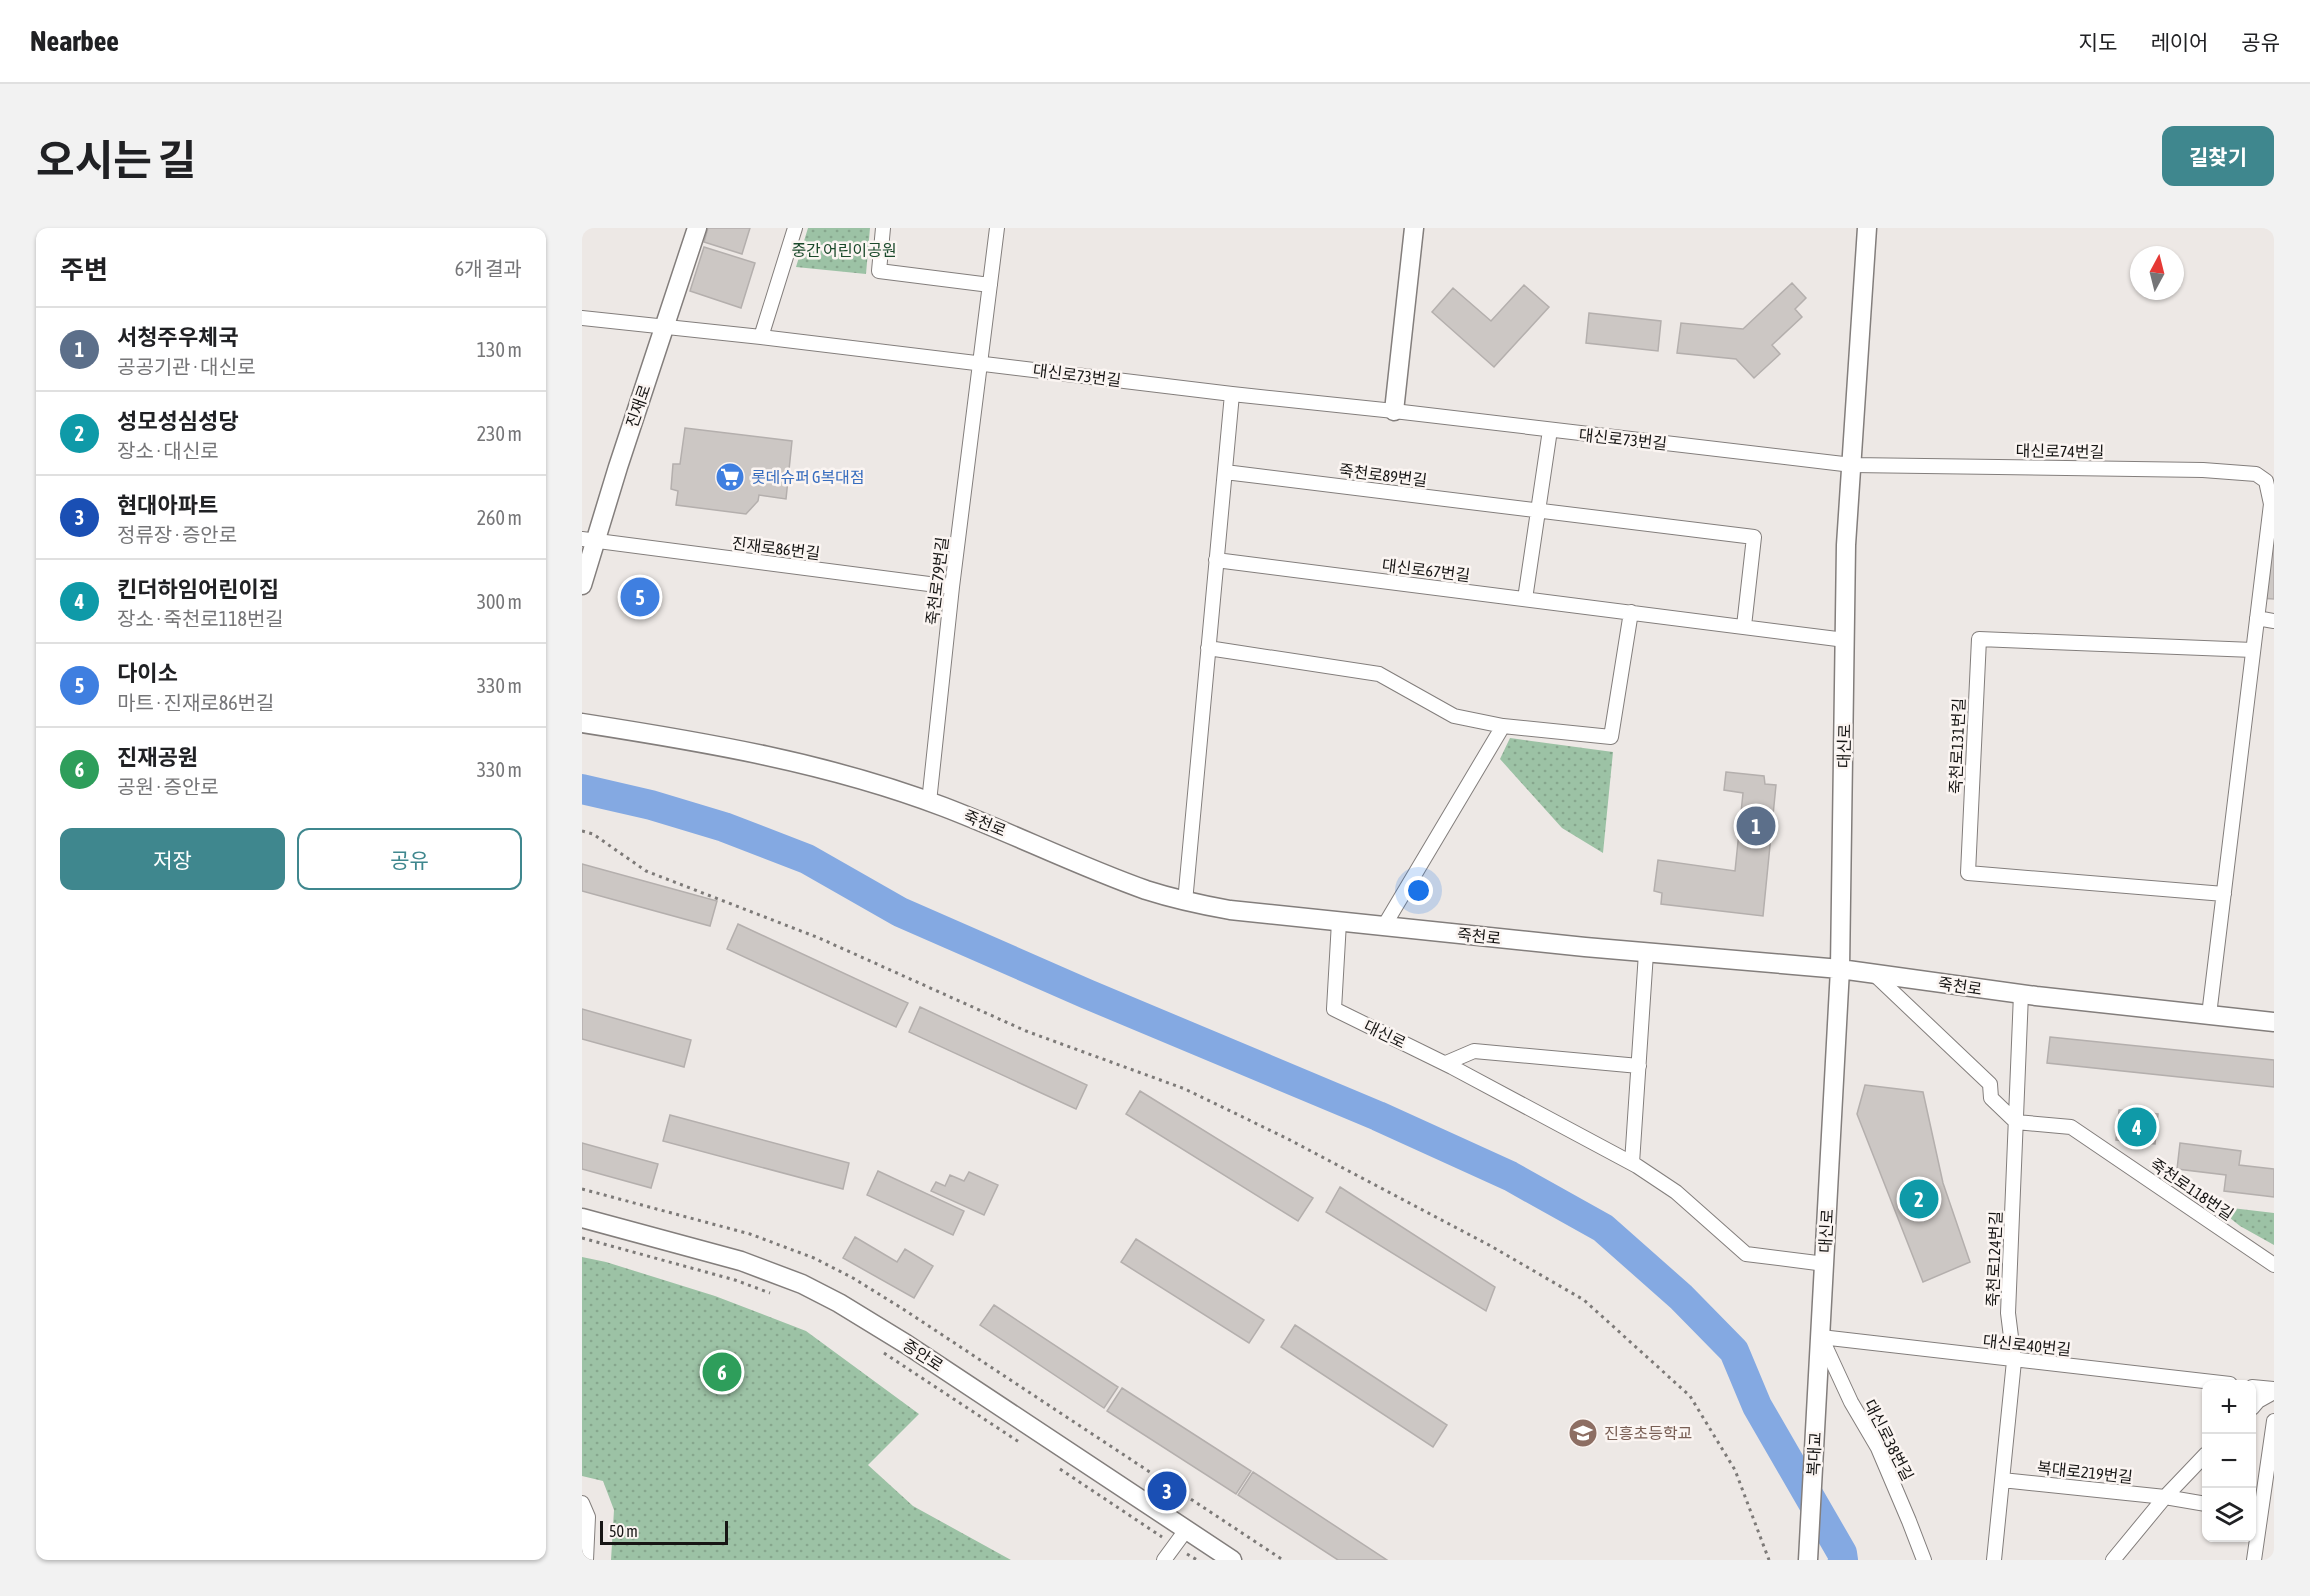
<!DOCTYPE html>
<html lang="ko">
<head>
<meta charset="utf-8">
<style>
  :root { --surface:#fff; --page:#f2f2f2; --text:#202124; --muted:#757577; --line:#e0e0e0; --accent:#3f878e }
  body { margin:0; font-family:"Asap Condensed","Noto Sans KR",sans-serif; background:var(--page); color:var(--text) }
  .controls { position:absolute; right:18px; bottom:18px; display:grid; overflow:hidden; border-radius:12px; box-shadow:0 2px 4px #0004 }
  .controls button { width:54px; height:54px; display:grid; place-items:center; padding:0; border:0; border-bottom:2px solid var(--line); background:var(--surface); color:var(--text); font:30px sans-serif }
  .compass { position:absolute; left:1548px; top:18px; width:54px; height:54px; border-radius:50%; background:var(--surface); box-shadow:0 2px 4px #0004; rotate:7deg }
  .scale { position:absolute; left:18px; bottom:15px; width:128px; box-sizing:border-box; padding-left:6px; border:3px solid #171615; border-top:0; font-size:16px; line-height:21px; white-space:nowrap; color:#171615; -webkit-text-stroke:4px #fbf5f2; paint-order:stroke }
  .you { position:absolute; left:837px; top:663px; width:21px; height:21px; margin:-15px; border:4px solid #fff; border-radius:50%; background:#1a73e8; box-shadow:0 0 0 9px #1a73e833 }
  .badge { display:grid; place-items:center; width:39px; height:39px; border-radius:50%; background:var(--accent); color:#fff; font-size:20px; font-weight:700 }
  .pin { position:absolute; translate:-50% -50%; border:3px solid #fff; box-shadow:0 2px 6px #0006 }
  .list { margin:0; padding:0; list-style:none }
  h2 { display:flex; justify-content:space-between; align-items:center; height:78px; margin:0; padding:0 24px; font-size:26px }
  h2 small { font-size:20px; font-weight:400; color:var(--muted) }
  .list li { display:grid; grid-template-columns:39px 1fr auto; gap:18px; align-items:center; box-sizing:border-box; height:84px; padding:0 24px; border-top:2px solid var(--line) }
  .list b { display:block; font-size:22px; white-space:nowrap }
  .list p { margin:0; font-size:20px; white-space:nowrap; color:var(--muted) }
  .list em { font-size:20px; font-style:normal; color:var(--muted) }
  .actions { display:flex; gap:12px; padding:18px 24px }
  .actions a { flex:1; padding:14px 0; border:2px solid var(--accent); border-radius:12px; text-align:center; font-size:21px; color:var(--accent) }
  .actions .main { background:var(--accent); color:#fff }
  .icon { flex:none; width:33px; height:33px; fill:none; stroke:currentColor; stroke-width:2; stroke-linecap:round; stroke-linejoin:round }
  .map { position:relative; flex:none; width:1692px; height:1332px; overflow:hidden; border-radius:12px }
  header { display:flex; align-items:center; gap:36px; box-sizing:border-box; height:84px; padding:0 30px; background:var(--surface); border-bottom:2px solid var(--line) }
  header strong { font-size:28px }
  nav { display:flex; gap:33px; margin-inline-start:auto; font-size:21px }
  .intro { display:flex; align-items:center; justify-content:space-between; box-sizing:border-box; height:144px; padding:0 36px }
  h1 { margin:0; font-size:42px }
  .button { padding:15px 27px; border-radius:12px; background:var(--accent); color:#fff; font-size:21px; font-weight:700 }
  main { display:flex; gap:36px; padding:0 36px }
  aside { flex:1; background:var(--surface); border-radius:12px; box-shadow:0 2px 4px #0004 }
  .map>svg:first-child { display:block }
  .park { fill:url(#park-dots) }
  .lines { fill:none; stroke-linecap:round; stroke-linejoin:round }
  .river { stroke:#84a9e2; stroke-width:30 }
  .building { fill:#ccc7c4; stroke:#b4afad; stroke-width:1.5 }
  .street-casing { stroke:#837e7c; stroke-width:16 }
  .secondary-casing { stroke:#837e7c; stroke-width:21 }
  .path { stroke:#7d7a78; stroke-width:3; stroke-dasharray:3 4.5; stroke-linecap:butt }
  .street { stroke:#fff; stroke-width:14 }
  .secondary { stroke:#fff; stroke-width:18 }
  .labels { text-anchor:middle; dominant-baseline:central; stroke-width:5; stroke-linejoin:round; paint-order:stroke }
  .park-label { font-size:16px; fill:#1a492a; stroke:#fbf5f2 }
  .street-label { font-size:16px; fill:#171615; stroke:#fbf5f2 }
  .shop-label { font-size:16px; fill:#366cbe; stroke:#fbf5f2; text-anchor:start }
  .education-label { font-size:16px; fill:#785e54; stroke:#fbf5f2; text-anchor:start }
</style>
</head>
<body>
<header>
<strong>Nearbee</strong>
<nav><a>지도</a><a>레이어</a><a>공유</a></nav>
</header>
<div class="intro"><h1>오시는 길</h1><a class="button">길찾기</a></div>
<main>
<aside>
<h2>주변<small>6개 결과</small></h2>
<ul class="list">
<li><span class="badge" style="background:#5c6f8a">1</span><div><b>서청주우체국</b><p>공공기관 · 대신로</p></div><em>130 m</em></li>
<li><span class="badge" style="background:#0f9aa8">2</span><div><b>성모성심성당</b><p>장소 · 대신로</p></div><em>230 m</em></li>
<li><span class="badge" style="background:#1a4fb4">3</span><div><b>현대아파트</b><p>정류장 · 증안로</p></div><em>260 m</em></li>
<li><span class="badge" style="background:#0f9aa8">4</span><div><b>킨더하임어린이집</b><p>장소 · 죽천로118번길</p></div><em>300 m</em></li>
<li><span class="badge" style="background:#3f7fe0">5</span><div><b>다이소</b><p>마트 · 진재로86번길</p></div><em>330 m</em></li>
<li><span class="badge" style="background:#2e9e5b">6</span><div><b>진재공원</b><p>공원 · 증안로</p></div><em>330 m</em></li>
</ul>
<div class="actions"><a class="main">저장</a><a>공유</a></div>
</aside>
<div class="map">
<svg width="1692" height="1332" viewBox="0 0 1692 1332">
  <defs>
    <pattern id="park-dots" width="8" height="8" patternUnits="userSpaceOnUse" patternTransform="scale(1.5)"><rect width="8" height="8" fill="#9cc2a5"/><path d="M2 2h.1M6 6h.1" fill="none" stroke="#86a68d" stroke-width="1.8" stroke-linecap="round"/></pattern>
  </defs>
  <rect width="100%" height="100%" fill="#ede8e5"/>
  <path class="park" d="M 226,0 L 288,0 L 284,46 L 214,39 Z
    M 928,510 L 1031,524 L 1021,625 L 980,600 L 918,531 Z
    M 1633,978 L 1692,985 L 1692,1017 L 1658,998 Z
    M 0,1029 L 24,1034 L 133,1068 L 224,1103 L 337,1186 L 286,1237 L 331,1278 L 429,1332 L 29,1332 L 32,1282 L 21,1253 L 0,1248 Z"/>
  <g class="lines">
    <path class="river" d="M 0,561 L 69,577 L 142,599 L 225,631 L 318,684 L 505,766 L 796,888 L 928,948 L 1021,1000 L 1099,1069 L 1152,1123 L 1175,1178 L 1260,1325 L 1261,1332"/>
  </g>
  <path class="building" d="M 126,0 L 168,0 L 160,26 L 122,14 Z
    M 122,19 L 173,35 L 159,80 L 108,63 Z
    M 1210,55 L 1224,70 L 1213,81 L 1220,89 L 1190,117 L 1198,126 L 1172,150 L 1154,131 L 1095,125 L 1099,95 L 1161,101 Z
    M 942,57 L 967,79 L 912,139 L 850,84 L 871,60 L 909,93 Z
    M 1007,85 L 1079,93 L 1076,123 L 1004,115 Z
    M 103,200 L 210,213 L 204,271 L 177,267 L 176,273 L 164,286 L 94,277 L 96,263 L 89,261 L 91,236 L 98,236 Z
    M 1692,293 L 1692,371 L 1678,370 Z
    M 1144,544 L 1182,548 L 1183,556 L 1194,557 L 1181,688 L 1079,676 L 1080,665 L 1072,663 L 1076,632 L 1153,643 L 1161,565 L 1142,562 Z
    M 0,636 L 135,673 L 128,698 L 0,663 Z
    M 156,696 L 326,775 L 314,799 L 145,721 Z
    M 338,779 L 505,857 L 494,881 L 327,804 Z
    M 0,781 L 109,812 L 102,839 L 0,811 Z
    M 1468,809 L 1692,832 L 1692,859 L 1465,835 Z
    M 1283,857 L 1341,864 L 1361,955 L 1388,1034 L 1341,1054 L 1275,886 Z
    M 558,863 L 731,970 L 716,993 L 544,886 Z
    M 1537,882 L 1576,886 L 1573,916 L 1534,912 Z
    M 88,887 L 267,935 L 261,961 L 81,913 Z
    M 0,915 L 76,936 L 69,960 L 0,941 Z
    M 1598,915 L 1659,923 L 1657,937 L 1692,941 L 1692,969 L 1642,963 L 1644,947 L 1595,941 Z
    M 296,943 L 382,983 L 371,1007 L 285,967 Z
    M 387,944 L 416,957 L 402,987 L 349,963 L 354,954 L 363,958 L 368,947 L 382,953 Z
    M 758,959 L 913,1059 L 904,1083 L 744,984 Z
    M 273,1009 L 315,1034 L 323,1021 L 351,1038 L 332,1070 L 261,1030 Z
    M 554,1011 L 682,1092 L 667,1115 L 539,1034 Z
    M 412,1077 L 536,1159 L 522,1180 L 398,1097 Z
    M 713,1097 L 865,1197 L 851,1219 L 699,1119 Z
    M 540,1160 L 669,1243 L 654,1266 L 525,1183 Z
    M 671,1244 L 805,1332 L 756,1332 L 656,1267 Z"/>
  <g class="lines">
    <g class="street-casing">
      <path id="street" d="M 301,0 L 297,43 L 408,57
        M 0,90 L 179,109 L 650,166 L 812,183 L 1270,237 L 1621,242 L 1674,246 L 1684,253 L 1689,276 L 1627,787
        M 179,109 L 213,0
        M 643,244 L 1172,309 L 1162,398
        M 0,311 L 370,359
        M 634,332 L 1263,412
        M 943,371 L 968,202
        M 1675,390 L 1692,393
        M 626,420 L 797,446 L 872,488 L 921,498 L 1029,509 L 1049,384
        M 347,574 L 370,359 L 415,0
        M 1642,666 L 1386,645 L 1397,411 L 1671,422
        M 603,674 L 650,166
        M 757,694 L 752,781 L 870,839 L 1055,938 L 1094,964 L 1164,1026 L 1243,1036
        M 802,698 L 921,498
        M 1292,746 L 1408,856 L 1409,870 L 1434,894 L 1489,899 L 1692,1037
        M 864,835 L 892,823 L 1057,838
        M 1050,935 L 1064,725
        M 1239,1109 L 1648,1156
        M 1239,1109 L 1269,1174 L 1296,1220 L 1327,1293 L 1342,1332
        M 1670,1159 L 1692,1161
        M 1670,1180 L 1676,1173 L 1692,1164
        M 1420,1252 L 1583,1269 L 1531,1332
        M 1583,1269 L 1624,1226
        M 1583,1269 L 1624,1276
        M 0,1275 L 6,1289 L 4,1332
        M 582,1332 L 604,1302
        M 1412,1332 L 1432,1133 L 1426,1085 L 1439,766
        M 1672,1332 L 1692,1193"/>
    </g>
    <g class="secondary-casing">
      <path id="secondary" d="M 812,183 L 832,0
        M 0,357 L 36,239 L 115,0
        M 0,495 C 122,514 247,535 362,579 C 430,605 496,638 564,662 C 592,671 620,677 648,682 L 1003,719 L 1258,741 L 1454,768 L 1692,794
        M 0,990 L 159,1033 L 220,1056 L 257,1075 L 324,1116 L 650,1332
        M 1226,1332 L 1258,741 L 1264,317 L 1285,0"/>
    </g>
    <path class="path" d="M 0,603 L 11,606 L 64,643 L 237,710 L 444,803 L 603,861 L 706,911 L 907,1017 L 1002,1072 L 1108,1168 L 1153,1242 L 1187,1332
      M 0,961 L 168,1006 L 232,1030 L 271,1050 L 321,1081 L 701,1332
      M 0,1010 L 153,1052 L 188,1065
      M 302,1125 L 437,1214
      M 478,1241 L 580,1309
      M 605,1326 L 615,1332"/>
    <use href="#street" class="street"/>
    <use href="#secondary" class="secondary"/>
  </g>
  <defs>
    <g id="supermarket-disc" transform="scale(1.5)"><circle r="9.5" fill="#3f7fe0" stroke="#fbf5f2"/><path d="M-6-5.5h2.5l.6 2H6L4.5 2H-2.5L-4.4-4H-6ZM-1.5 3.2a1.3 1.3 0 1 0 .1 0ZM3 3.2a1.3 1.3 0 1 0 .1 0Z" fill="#fff"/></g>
    <g id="school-disc" transform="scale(1.5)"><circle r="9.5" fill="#8d6e63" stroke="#fbf5f2"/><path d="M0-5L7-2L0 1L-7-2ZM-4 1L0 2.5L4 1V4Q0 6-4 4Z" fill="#fff"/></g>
  </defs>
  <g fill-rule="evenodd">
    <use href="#supermarket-disc" x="148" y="249"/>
    <use href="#school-disc" x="1001" y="1205"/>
  </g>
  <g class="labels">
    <g class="park-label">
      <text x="262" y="22">중간 어린이공원</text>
    </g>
    <g class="street-label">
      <text transform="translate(495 147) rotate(7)">대신로73번길</text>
      <text transform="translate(56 178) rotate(-71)">진재로</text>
      <text transform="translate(1041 211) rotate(6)">대신로73번길</text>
      <text transform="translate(1478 223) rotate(1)">대신로74번길</text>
      <text transform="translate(801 247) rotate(7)">죽천로89번길</text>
      <text transform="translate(194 320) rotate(7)">진재로86번길</text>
      <text transform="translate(844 342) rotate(7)">대신로67번길</text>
      <text transform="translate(355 353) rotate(-83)">죽천로79번길</text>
      <text transform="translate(1262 518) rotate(-89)">대신로</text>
      <text transform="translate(1375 518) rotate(-88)">죽천로131번길</text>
      <text transform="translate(403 595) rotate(22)">죽천로</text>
      <text transform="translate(897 708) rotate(6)">죽천로</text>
      <text transform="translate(1378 758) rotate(8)">죽천로</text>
      <text transform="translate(803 806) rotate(26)">대신로</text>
      <text transform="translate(1610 961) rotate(34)">죽천로118번길</text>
      <text transform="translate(1244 1003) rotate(-87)">대신로</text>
      <text transform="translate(1412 1031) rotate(-88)">죽천로124번길</text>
      <text transform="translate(1445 1117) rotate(6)">대신로40번길</text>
      <text transform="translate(341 1127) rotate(33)">증안로</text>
      <text transform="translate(1307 1212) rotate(63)">대신로38번길</text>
      <text transform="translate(1232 1226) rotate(-87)">복대교</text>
      <text transform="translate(1503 1244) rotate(6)">복대로219번길</text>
    </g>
    <g class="shop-label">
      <text x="169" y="249">롯데슈퍼 G복대점</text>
    </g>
    <g class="education-label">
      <text x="1022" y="1205">진흥초등학교</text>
    </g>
  </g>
</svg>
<div class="controls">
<button>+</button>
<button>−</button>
<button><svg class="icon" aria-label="layers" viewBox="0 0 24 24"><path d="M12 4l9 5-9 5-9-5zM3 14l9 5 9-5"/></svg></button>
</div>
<svg class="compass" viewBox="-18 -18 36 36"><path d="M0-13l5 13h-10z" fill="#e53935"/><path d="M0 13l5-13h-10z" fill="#757577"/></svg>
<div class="scale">50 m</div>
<div class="you"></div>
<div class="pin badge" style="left:1174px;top:598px;background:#5c6f8a">1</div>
<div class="pin badge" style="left:1337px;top:971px;background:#0f9aa8">2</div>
<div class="pin badge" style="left:585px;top:1263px;background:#1a4fb4">3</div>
<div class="pin badge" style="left:1555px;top:899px;background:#0f9aa8">4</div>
<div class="pin badge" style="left:58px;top:369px;background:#3f7fe0">5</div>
<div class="pin badge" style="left:140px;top:1144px;background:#2e9e5b">6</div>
</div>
</main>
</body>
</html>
